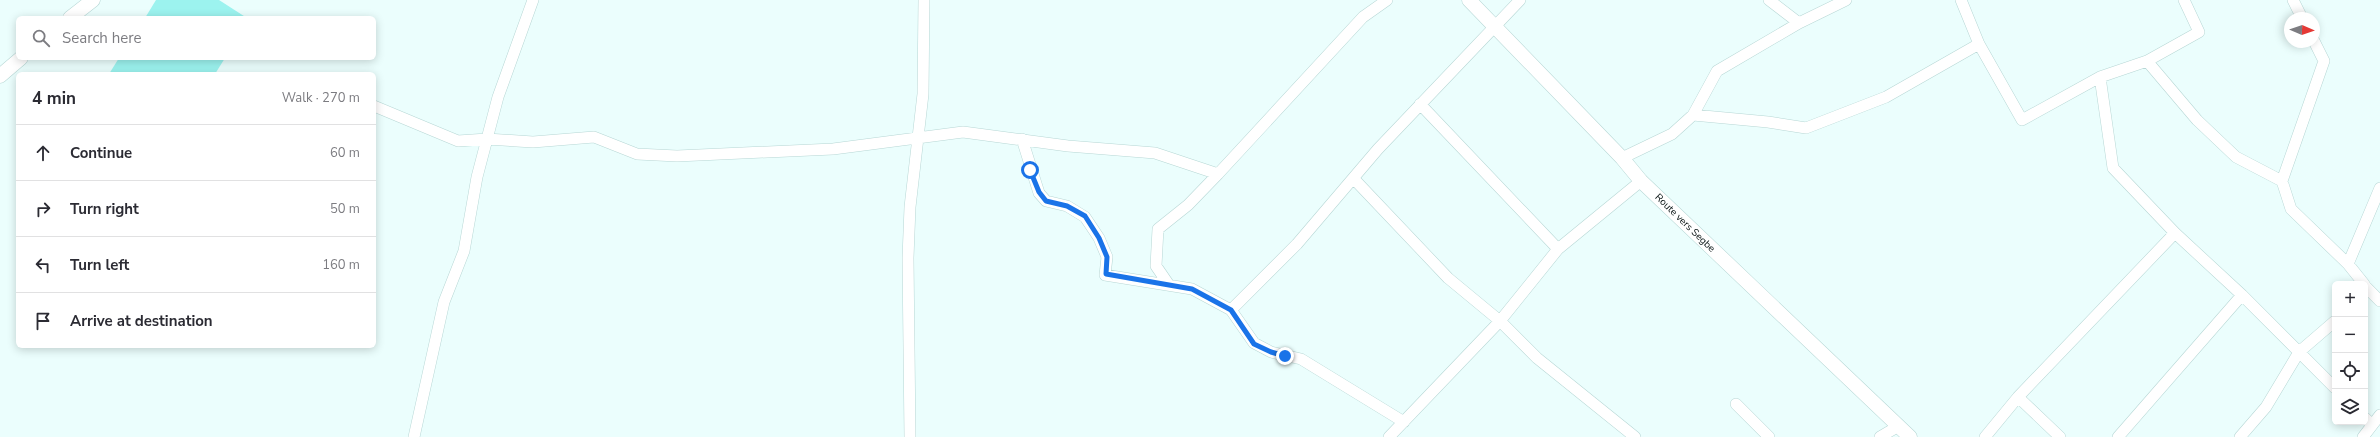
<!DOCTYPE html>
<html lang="en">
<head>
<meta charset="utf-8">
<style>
  :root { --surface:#fff; --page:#f2f2f3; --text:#2b2b33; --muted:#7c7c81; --line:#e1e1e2 }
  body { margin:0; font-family:"Nunito Sans",sans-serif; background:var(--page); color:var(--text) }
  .controls { position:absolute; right:12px; bottom:12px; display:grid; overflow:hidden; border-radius:6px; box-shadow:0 2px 10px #0003 }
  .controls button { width:36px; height:36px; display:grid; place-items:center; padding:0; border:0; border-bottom:1px solid var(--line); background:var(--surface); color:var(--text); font:20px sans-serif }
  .compass { position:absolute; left:2284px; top:12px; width:36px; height:36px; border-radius:50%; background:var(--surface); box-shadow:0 2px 10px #0003; rotate:92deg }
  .stop { position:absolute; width:12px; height:12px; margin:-9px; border:3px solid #1a73e8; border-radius:50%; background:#fff }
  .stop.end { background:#1a73e8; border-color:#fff; box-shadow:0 1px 4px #0008 }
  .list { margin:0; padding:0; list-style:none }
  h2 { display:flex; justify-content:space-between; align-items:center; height:52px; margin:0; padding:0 16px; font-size:17px }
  h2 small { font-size:13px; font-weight:400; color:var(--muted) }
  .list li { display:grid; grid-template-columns:26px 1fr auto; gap:12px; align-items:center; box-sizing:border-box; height:56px; padding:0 16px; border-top:1px solid var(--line) }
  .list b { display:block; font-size:15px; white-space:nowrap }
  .list em { font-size:13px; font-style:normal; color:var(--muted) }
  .icon { flex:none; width:22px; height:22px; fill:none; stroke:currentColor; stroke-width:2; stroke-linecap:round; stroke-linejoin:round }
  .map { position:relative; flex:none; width:2380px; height:437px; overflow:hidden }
  .search { position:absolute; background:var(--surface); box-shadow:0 2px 10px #0003; left:16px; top:16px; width:360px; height:44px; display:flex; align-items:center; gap:10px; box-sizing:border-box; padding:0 14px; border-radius:6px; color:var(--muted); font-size:15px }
  .panel { position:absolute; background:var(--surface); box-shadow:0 2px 10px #0003; left:16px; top:72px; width:360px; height:276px; border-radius:6px }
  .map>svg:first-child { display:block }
  .green { fill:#9cf3ef }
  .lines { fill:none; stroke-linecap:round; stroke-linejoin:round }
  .minor-casing { stroke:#b7d7d5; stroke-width:12 }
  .major-casing { stroke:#b7d7d5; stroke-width:15 }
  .minor { stroke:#fff; stroke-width:11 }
  .major { stroke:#fff; stroke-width:14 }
  .route { stroke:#1a73e8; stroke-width:5 }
  .labels { text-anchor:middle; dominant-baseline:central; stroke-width:3; stroke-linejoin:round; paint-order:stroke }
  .street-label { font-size:10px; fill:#051010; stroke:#fff }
</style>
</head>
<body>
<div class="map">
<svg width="2380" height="437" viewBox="0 0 2380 437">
  <rect width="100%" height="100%" fill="#ebfefd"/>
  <path class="green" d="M 156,0 L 219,0 L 247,18 L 145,18 Z
    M 119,58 L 225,58 L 215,74 L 109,74 Z"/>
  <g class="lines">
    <g class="minor-casing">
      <path id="minor" d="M 1769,0 L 1799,23
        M 1961,0 L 1979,44 L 2022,120 L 2100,77 L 2147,61 L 2199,32 L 2184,0
        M 2293,0 L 2302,18
        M 2314,41 L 2324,61 L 2282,181 L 2291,209 L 2348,264 L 2364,284
        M 2147,61 L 2197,120 L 2236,157 L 2282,181
        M 2100,77 L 2113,168 L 2175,233 L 2242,295 L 2335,388
        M 1420,104 L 1558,249
        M 374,106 L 458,141 L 487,139 L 533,142 L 594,137 L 637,154 L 677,156 L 833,149 L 963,132 L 1068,146 L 1155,153 L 1218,174 L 1363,17 L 1387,0
        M 1693,115 L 1768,122 L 1806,128 L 1886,97 L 1979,44
        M 1022,139 L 1039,193 L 1046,201 L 1067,206 L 1085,217 L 1099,238 L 1107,257 L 1105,275 L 1192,289 L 1231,310 L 1254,343 L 1271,352 L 1301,359 L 1404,422
        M 1622,158 L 1672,134 L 1693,115 L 1717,71 L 1799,23 L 1846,0
        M 1354,179 L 1448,278 L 1500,321 L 1537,358 L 1635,437
        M 2348,264 L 2380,188
        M 1169,285 L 1156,266 L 1158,229 L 1188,205 L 1218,174
        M 2365,286 L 2380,301
        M 1231,310 L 1297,244 L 1378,149 L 1520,0
        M 2018,397 L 2060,437
        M 1736,404 L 1769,437
        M 2365,418 L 2372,425
        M 414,437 L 444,302 L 464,251 L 477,177 L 498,97 L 533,0
        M 910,437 L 908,258 L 910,207 L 923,94 L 924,0
        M 1389,437 L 1500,321 L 1558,249 L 1641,181
        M 1880,437 L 1897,427
        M 1985,437 L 2018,397 L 2175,233
        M 2118,437 L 2242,295
        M 2240,437 L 2266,407 L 2299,352 L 2335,321
        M 2363,437 L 2380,415"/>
    </g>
    <g class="major-casing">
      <path id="major" d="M 1469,0 L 1622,158 L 1641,181 L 1910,437
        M 70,18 L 93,0
        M 0,76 L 21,58"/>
    </g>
    <use href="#minor" class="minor"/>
    <use href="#major" class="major"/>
  </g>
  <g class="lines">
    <path class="route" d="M 1030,170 L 1039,192 L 1046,201 L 1067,206 L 1085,216 L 1099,238 L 1107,257 L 1106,274 L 1192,289 L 1231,310 L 1254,344 L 1271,352 L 1285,356"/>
  </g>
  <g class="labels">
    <g class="street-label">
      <text transform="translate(1685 223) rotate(44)">Route vers Segbe</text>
    </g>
  </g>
</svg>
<div class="controls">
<button>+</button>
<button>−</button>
<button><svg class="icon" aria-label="locate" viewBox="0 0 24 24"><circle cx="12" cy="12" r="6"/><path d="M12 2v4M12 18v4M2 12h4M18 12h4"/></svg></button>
<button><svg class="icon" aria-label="layers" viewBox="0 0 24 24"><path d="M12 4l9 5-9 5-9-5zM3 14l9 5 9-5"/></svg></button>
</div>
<svg class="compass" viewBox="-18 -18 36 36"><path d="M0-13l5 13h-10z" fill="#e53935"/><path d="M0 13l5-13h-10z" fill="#7c7c81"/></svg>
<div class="stop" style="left:1030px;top:170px"></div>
<div class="stop end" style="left:1285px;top:356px"></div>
<div class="search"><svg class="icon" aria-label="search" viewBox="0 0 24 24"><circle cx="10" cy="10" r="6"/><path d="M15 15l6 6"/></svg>Search here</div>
<section class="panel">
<h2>4 min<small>Walk · 270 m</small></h2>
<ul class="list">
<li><svg class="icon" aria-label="ahead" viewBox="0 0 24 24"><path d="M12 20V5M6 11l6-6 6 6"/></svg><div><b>Continue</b></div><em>60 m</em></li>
<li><svg class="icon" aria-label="right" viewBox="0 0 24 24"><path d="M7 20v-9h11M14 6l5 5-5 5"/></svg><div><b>Turn right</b></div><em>50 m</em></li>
<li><svg class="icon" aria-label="left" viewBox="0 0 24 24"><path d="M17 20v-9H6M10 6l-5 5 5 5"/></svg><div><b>Turn left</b></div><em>160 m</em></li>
<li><svg class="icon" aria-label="arrive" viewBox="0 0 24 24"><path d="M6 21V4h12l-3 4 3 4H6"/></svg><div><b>Arrive at destination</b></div></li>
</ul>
</section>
</div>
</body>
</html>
